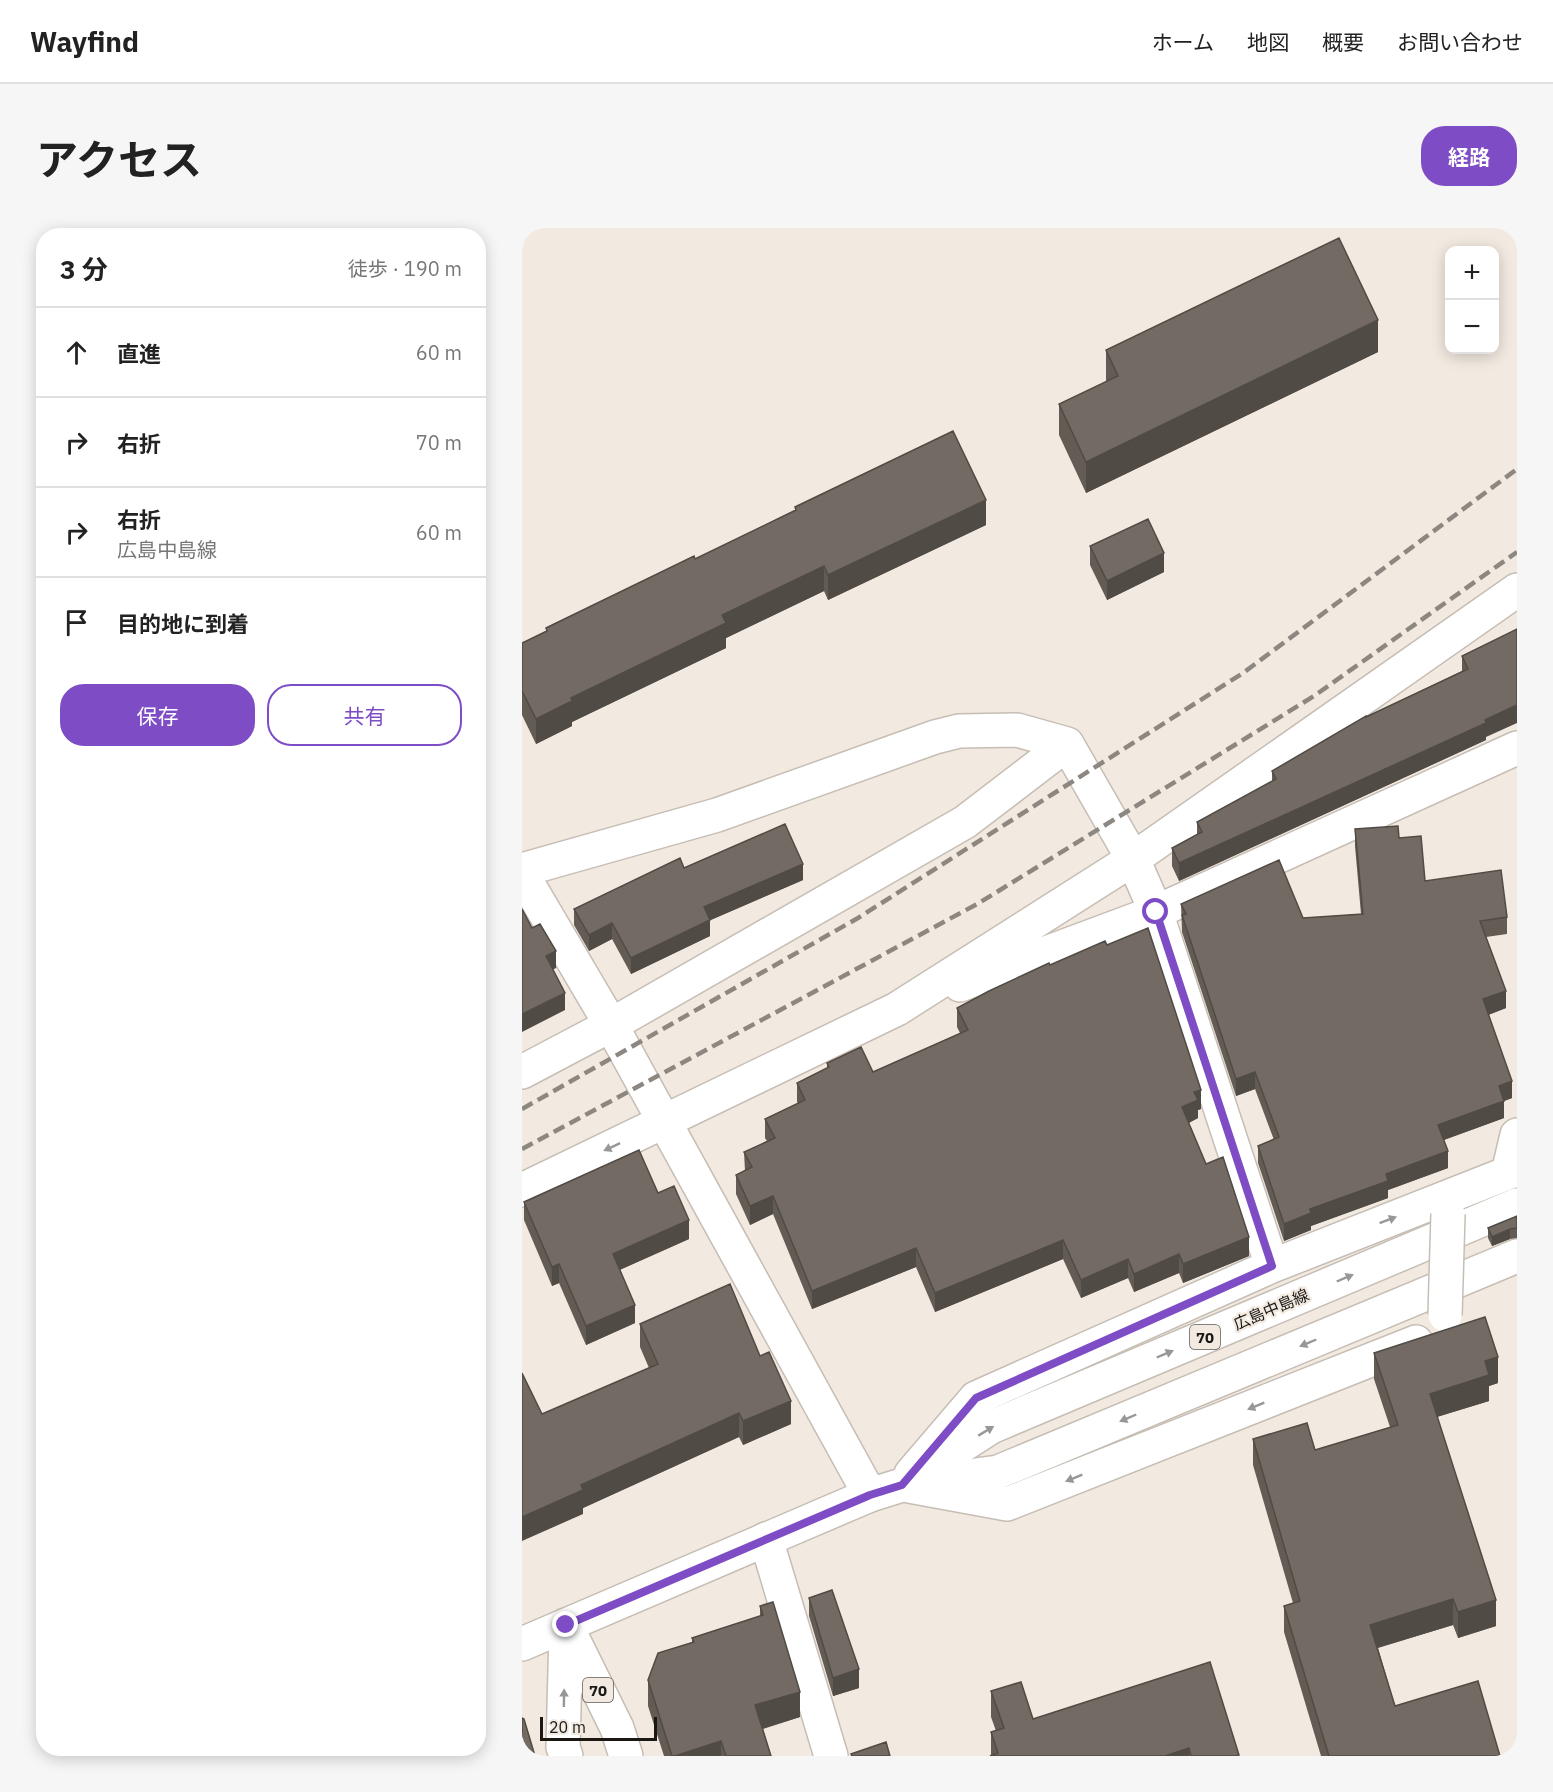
<!DOCTYPE html>
<html lang="ja">
<head>
<meta charset="utf-8">
<style>
  :root { --surface:#fff; --page:#f6f6f6; --text:#222; --muted:#767676; --line:#e0e0e0; --accent:#7e4dc5 }
  body { margin:0; font-family:"IBM Plex Sans","Noto Sans JP",sans-serif; background:var(--page); color:var(--text) }
  .controls { position:absolute; right:18px; top:18px; display:grid; overflow:hidden; border-radius:12px; box-shadow:0 3px 15px #0003 }
  .controls button { width:54px; height:54px; display:grid; place-items:center; padding:0; border:0; border-bottom:2px solid var(--line); background:var(--surface); color:var(--text); font:30px sans-serif }
  .scale { position:absolute; left:18px; bottom:15px; width:117px; box-sizing:border-box; padding-left:6px; border:3px solid #1b1814; border-top:0; font-size:16px; line-height:21px; white-space:nowrap; color:#1b1814; -webkit-text-stroke:4px #f2e9e0; paint-order:stroke }
  .stop { position:absolute; width:18px; height:18px; margin:-14px; border:4px solid #7e4dc5; border-radius:50%; background:#fff }
  .stop.end { background:#7e4dc5; border-color:#fff; box-shadow:0 2px 6px #0008 }
  .list { margin:0; padding:0; list-style:none }
  h2 { display:flex; justify-content:space-between; align-items:center; height:78px; margin:0; padding:0 24px; font-size:26px }
  h2 small { font-size:20px; font-weight:400; color:var(--muted) }
  .list li { display:grid; grid-template-columns:39px 1fr auto; gap:18px; align-items:center; box-sizing:border-box; height:90px; padding:0 24px; border-top:2px solid var(--line) }
  .list b { display:block; font-size:22px; white-space:nowrap }
  .list p { margin:0; font-size:20px; white-space:nowrap; color:var(--muted) }
  .list em { font-size:20px; font-style:normal; color:var(--muted) }
  .actions { display:flex; gap:12px; padding:18px 24px }
  .actions a { flex:1; padding:14px 0; border:2px solid var(--accent); border-radius:24px; text-align:center; font-size:21px; color:var(--accent) }
  .actions .main { background:var(--accent); color:#fff }
  .icon { flex:none; width:33px; height:33px; fill:none; stroke:currentColor; stroke-width:2; stroke-linecap:round; stroke-linejoin:round }
  .map { position:relative; flex:none; width:995px; height:1528px; overflow:hidden; border-radius:24px }
  header { display:flex; align-items:center; gap:36px; box-sizing:border-box; height:84px; padding:0 30px; background:var(--surface); border-bottom:2px solid var(--line) }
  header strong { font-size:28px }
  nav { display:flex; gap:33px; margin-inline-start:auto; font-size:21px }
  .intro { display:flex; align-items:center; justify-content:space-between; box-sizing:border-box; height:144px; padding:0 36px }
  h1 { margin:0; font-size:42px }
  .button { padding:15px 27px; border-radius:24px; background:var(--accent); color:#fff; font-size:21px; font-weight:700 }
  main { display:flex; gap:36px; padding:0 36px }
  aside { flex:1; background:var(--surface); border-radius:24px; box-shadow:0 3px 15px #0003 }
  .map>svg:first-child { display:block }
  .lines { fill:none; stroke-linecap:round; stroke-linejoin:round }
  .minor-casing { stroke:#c6beb5; stroke-width:36 }
  .major-casing { stroke:#c6beb5; stroke-width:36 }
  .minor { stroke:#fff; stroke-width:33 }
  .major { stroke:#fff; stroke-width:33 }
  .rail { stroke:#8d8781; stroke-width:4.5; stroke-dasharray:12 6; stroke-linecap:butt }
  .minor-bridge-casing { stroke:#c6beb5; stroke-width:36; stroke-linecap:butt }
  .minor-bridge { stroke:#fff; stroke-width:33 }
  .wall { fill:#635c55 }
  .shaded-wall { fill:#504b45 }
  .building { fill:#736b63; stroke:#504b45; stroke-width:1.5 }
  .oneway { fill:#989795 }
  .route { stroke:#7e4dc5; stroke-width:8 }
  .labels { text-anchor:middle; dominant-baseline:central; stroke-width:4.5; stroke-linejoin:round; paint-order:stroke }
  .shield { fill:#f2e9e0; stroke:#5c5751; stroke-width:1.5 }
  .shield-label { font-size:15px; font-weight:bold; fill:#1b1814 }
  .street-label { font-size:16px; fill:#1b1814; stroke:#f2e9e0 }
</style>
</head>
<body>
<header>
<strong>Wayfind</strong>
<nav><a>ホーム</a><a>地図</a><a>概要</a><a>お問い合わせ</a></nav>
</header>
<div class="intro"><h1>アクセス</h1><a class="button">経路</a></div>
<main>
<aside>
<h2>3 分<small>徒歩 · 190 m</small></h2>
<ul class="list">
<li><svg class="icon" aria-label="ahead" viewBox="0 0 24 24"><path d="M12 20V5M6 11l6-6 6 6"/></svg><div><b>直進</b></div><em>60 m</em></li>
<li><svg class="icon" aria-label="right" viewBox="0 0 24 24"><path d="M7 20v-9h11M14 6l5 5-5 5"/></svg><div><b>右折</b></div><em>70 m</em></li>
<li><svg class="icon" aria-label="right" viewBox="0 0 24 24"><path d="M7 20v-9h11M14 6l5 5-5 5"/></svg><div><b>右折</b><p>広島中島線</p></div><em>60 m</em></li>
<li><svg class="icon" aria-label="arrive" viewBox="0 0 24 24"><path d="M6 21V4h12l-3 4 3 4H6"/></svg><div><b>目的地に到着</b></div></li>
</ul>
<div class="actions"><a class="main">保存</a><a>共有</a></div>
</aside>
<div class="map">
<svg width="995" height="1528" viewBox="0 0 995 1528">
  <rect width="100%" height="100%" fill="#f2e9e0"/>
  <g class="lines">
    <g class="minor-casing">
      <path id="minor" d="M 0,642 L 195,587 L 413,509 L 437,503 L 495,502 L 545,516 L 611,631 L 634,684 L 750,1038
        M 0,646 L 89,797 L 348,1267
        M 438,757 L 634,684 L 995,520
        M 0,844 L 89,797 L 443,594 L 545,516
        M 0,962 L 375,781 L 611,631 L 995,362
        M 389,1246 L 454,1170 L 750,1038 L 986,945 L 995,907
        M 387,1258 L 485,1276 L 894,1114
        M 244,1311 L 309,1528"/>
    </g>
    <g class="major-casing">
      <path id="major" d="M 386,1252 L 469,1199 L 995,977
        M 44,1397 L 95,1500 L 104,1528
        M 44,1402 L 41,1519 L 44,1528
        M 0,1416 L 348,1267 L 380,1257 L 476,1244 L 995,1028"/>
    </g>
    <use href="#minor" class="minor"/>
    <use href="#major" class="major"/>
    <path class="rail" d="M 0,881 L 336,690 L 721,445 L 995,241
      M 0,921 L 457,675 L 792,468 L 995,324"/>
    <g class="minor-bridge-casing">
      <path id="minor-bridge" d="M 923,1087 L 926,986"/>
    </g>
    <use href="#minor-bridge" class="minor-bridge"/>
  </g>
  <path class="wall" d="M 584,122 L 856,124 L 564,265 L 537,207 L 537,176 L 584,154 Z
    M 273,279 L 464,297 L 306,372 L 302,363 L 204,410 L 204,420 L 50,494 L 50,498 L 14,516 L 0,487 L 0,415 L 24,403 L 24,400 L 173,331 L 273,282 Z
    M 568,318 L 642,344 L 585,372 L 568,337 Z
    M 995,401 L 964,509 L 964,512 L 657,653 L 650,638 L 650,620 L 675,606 L 675,594 L 750,554 L 750,543 L 844,489 L 940,443 L 940,428 Z
    M 833,601 L 877,610 L 903,653 L 985,689 L 985,706 L 964,709 L 984,780 L 966,787 L 990,870 L 982,873 L 982,890 L 922,912 L 926,940 L 866,962 L 866,970 L 789,998 L 789,1002 L 762,1013 L 736,935 L 736,918 L 752,912 L 733,861 L 714,868 L 660,704 L 659,676 L 781,690 L 839,686 L 833,618 Z
    M 162,640 L 281,652 L 188,692 L 188,708 L 109,746 L 90,711 L 67,723 L 52,697 L 52,681 Z
    M 585,717 L 679,881 L 676,882 L 676,890 L 667,895 L 684,936 L 727,1028 L 661,1055 L 657,1045 L 612,1064 L 606,1050 L 559,1070 L 541,1031 L 413,1084 L 394,1039 L 290,1081 L 251,986 L 228,997 L 214,966 L 214,947 L 223,943 L 222,924 L 245,913 L 243,910 L 243,891 L 276,875 L 275,874 L 275,855 L 305,840 L 305,835 L 351,844 L 438,805 L 435,799 L 435,780 L 528,737 Z
    M 2,974 L 167,1011 L 97,1042 L 113,1095 L 64,1117 L 37,1055 L 30,1058 L 2,992 Z
    M 995,988 L 995,1010 L 988,1011 L 970,1018 L 966,1010 L 966,1000 Z
    M 118,1096 L 269,1196 L 221,1217 L 217,1209 L 61,1280 L 61,1286 L 20,1186 L 127,1140 L 118,1119 Z
    M 852,1125 L 976,1155 L 967,1158 L 967,1173 L 915,1189 L 974,1398 L 936,1410 L 931,1397 L 856,1420 L 873,1478 L 978,1528 L 799,1528 L 762,1404 L 762,1378 L 771,1375 L 731,1237 L 731,1211 L 793,1222 L 868,1199 L 852,1151 Z
    M 287,1370 L 337,1460 L 311,1468 L 287,1388 Z
    M 238,1378 L 278,1489 L 241,1501 L 249,1528 L 142,1528 L 126,1478 L 126,1452 L 170,1415 L 170,1410 L 238,1388 Z
    M 469,1463 L 511,1491 L 717,1528 L 468,1528 L 469,1527 L 469,1504 L 474,1503 L 469,1489 Z"/>
  <path class="shaded-wall" d="M 856,92 L 856,124 L 564,265 L 564,234 Z
    M 464,272 L 464,297 L 306,372 L 306,347 Z
    M 642,325 L 642,344 L 585,372 L 585,353 Z
    M 302,338 L 302,363 L 204,410 L 204,420 L 50,494 L 50,498 L 14,516 L 14,491 L 49,470 L 200,387 Z
    M 995,477 L 995,495 L 964,509 L 964,512 L 657,653 L 657,635 Z
    M 281,636 L 281,652 L 182,695 L 182,679 Z
    M 188,692 L 188,708 L 109,746 L 109,730 Z
    M 90,695 L 90,711 L 67,723 L 67,707 Z
    M 34,723 L 34,740 L 24,745 L 24,728 Z
    M 984,763 L 984,780 L 961,789 L 961,771 Z
    M 43,765 L 43,782 L 0,804 L 0,786 Z
    M 733,844 L 733,861 L 714,868 L 714,851 Z
    M 990,853 L 990,870 L 982,873 L 982,890 L 916,914 L 916,897 L 977,858 Z
    M 679,862 L 679,881 L 676,882 L 676,890 L 660,898 L 660,879 L 672,864 Z
    M 926,923 L 926,940 L 866,962 L 866,970 L 789,998 L 789,1002 L 762,1013 L 762,996 L 788,981 L 864,946 Z
    M 251,968 L 251,986 L 228,997 L 228,978 Z
    M 167,992 L 167,1011 L 91,1045 L 91,1026 Z
    M 988,1001 L 988,1011 L 970,1018 L 970,1009 Z
    M 727,1009 L 727,1028 L 661,1055 L 661,1036 Z
    M 541,1012 L 541,1031 L 413,1084 L 413,1065 Z
    M 394,1020 L 394,1039 L 290,1081 L 290,1063 Z
    M 657,1026 L 657,1045 L 612,1064 L 612,1046 Z
    M 606,1031 L 606,1050 L 559,1070 L 559,1052 Z
    M 37,1036 L 37,1055 L 30,1058 L 30,1039 Z
    M 113,1077 L 113,1095 L 64,1117 L 64,1098 Z
    M 976,1129 L 976,1155 L 967,1158 L 967,1173 L 908,1191 L 908,1166 L 963,1133 Z
    M 269,1173 L 269,1196 L 221,1217 L 221,1193 Z
    M 217,1185 L 217,1209 L 61,1280 L 61,1286 L 0,1313 L 0,1289 L 59,1257 Z
    M 931,1371 L 931,1397 L 848,1422 L 848,1397 Z
    M 974,1372 L 974,1398 L 936,1410 L 936,1384 Z
    M 337,1441 L 337,1460 L 311,1468 L 311,1450 Z
    M 278,1464 L 278,1489 L 233,1503 L 233,1477 Z
    M 199,1513 L 199,1528 L 153,1528 Z
    M 667,1520 L 667,1528 L 643,1528 Z"/>
  <path class="building" d="M 817,10 L 856,92 L 564,234 L 537,176 L 596,148 L 584,122 Z
    M 431,203 L 464,272 L 306,347 L 302,338 L 200,387 L 204,395 L 49,470 L 50,473 L 14,491 L 0,463 L 0,415 L 25,403 L 24,400 L 172,328 L 173,331 L 274,282 L 273,279 Z
    M 626,291 L 642,325 L 585,353 L 568,318 Z
    M 995,401 L 995,477 L 963,492 L 964,495 L 657,635 L 650,620 L 680,604 L 675,594 L 754,551 L 750,543 L 844,488 L 844,489 L 946,441 L 940,428 Z
    M 263,596 L 281,636 L 182,679 L 188,692 L 109,730 L 90,695 L 67,707 L 52,681 L 158,630 L 162,640 Z
    M 876,598 L 877,610 L 899,608 L 903,653 L 979,642 L 985,689 L 958,693 L 984,763 L 961,771 L 990,853 L 977,858 L 982,873 L 916,897 L 926,923 L 864,946 L 866,953 L 788,981 L 789,985 L 762,996 L 736,918 L 757,909 L 733,844 L 714,851 L 660,687 L 664,686 L 659,676 L 757,632 L 781,690 L 841,686 L 833,601 Z
    M 0,681 L 10,700 L 18,696 L 34,723 L 24,728 L 43,765 L 0,786 Z
    M 626,700 L 679,862 L 672,864 L 676,872 L 660,879 L 684,936 L 701,929 L 727,1009 L 661,1036 L 657,1026 L 612,1046 L 606,1031 L 559,1052 L 541,1012 L 413,1065 L 394,1020 L 290,1063 L 251,968 L 228,978 L 214,947 L 230,939 L 222,924 L 253,910 L 243,891 L 283,872 L 275,855 L 307,839 L 305,835 L 339,819 L 351,844 L 446,802 L 435,780 L 467,763 L 527,735 L 528,737 L 583,713 L 585,717 Z
    M 117,922 L 136,965 L 152,958 L 167,992 L 91,1026 L 113,1077 L 64,1098 L 37,1036 L 30,1039 L 2,974 Z
    M 995,988 L 995,1000 L 988,1001 L 970,1009 L 966,1000 Z
    M 208,1056 L 238,1128 L 247,1124 L 269,1173 L 221,1193 L 217,1185 L 59,1257 L 61,1262 L 0,1289 L 0,1145 L 20,1186 L 136,1136 L 118,1096 Z
    M 963,1089 L 976,1129 L 963,1133 L 967,1147 L 908,1166 L 974,1372 L 936,1384 L 931,1371 L 848,1397 L 873,1478 L 956,1453 L 978,1528 L 807,1528 L 762,1378 L 778,1373 L 731,1211 L 785,1195 L 793,1222 L 876,1197 L 852,1125 Z
    M 310,1362 L 337,1441 L 311,1450 L 287,1370 Z
    M 251,1374 L 278,1464 L 233,1477 L 249,1528 L 204,1528 L 199,1513 L 153,1528 L 150,1528 L 126,1452 L 136,1425 L 172,1414 L 170,1410 L 241,1387 L 238,1378 Z
    M 688,1434 L 717,1527 L 714,1528 L 669,1528 L 667,1520 L 643,1528 L 468,1528 L 476,1525 L 469,1504 L 482,1500 L 469,1463 L 499,1454 L 511,1491 Z
    M 0,1490 L 2,1491 L 13,1528 L 0,1528 Z
    M 364,1514 L 368,1528 L 330,1528 L 329,1526 Z"/>
  <defs><path id="oneway-solid" d="M-6-.8H1V-3.2L6.5 0L1 3.2V.8H-6Z" transform="scale(1.5)"/></defs>
  <g class="oneway">
    <use href="#oneway-solid" transform="translate(90 919) rotate(155)"/>
    <use href="#oneway-solid" transform="translate(866 992) rotate(-21)"/>
    <use href="#oneway-solid" transform="translate(823 1050) rotate(-23)"/>
    <use href="#oneway-solid" transform="translate(786 1115) rotate(157)"/>
    <use href="#oneway-solid" transform="translate(643 1126) rotate(-23)"/>
    <use href="#oneway-solid" transform="translate(734 1178) rotate(158)"/>
    <use href="#oneway-solid" transform="translate(606 1190) rotate(157)"/>
    <use href="#oneway-solid" transform="translate(464 1203) rotate(-31)"/>
    <use href="#oneway-solid" transform="translate(552 1250) rotate(158)"/>
    <use href="#oneway-solid" transform="translate(42 1470) rotate(-89)"/>
  </g>
  <g class="lines">
    <path class="route" d="M 44,1397 L 348,1267 L 380,1257 L 454,1170 L 750,1038 L 634,684"/>
  </g>
  <g class="labels">
    <g class="shield">
      <rect x="668" y="1097" width="30" height="24" rx="4.5"/>
      <rect x="61" y="1450" width="30" height="24" rx="4.5"/>
    </g>
    <g class="shield-label">
      <text x="683" y="1109">70</text>
      <text x="76" y="1462">70</text>
    </g>
    <g class="street-label">
      <text transform="translate(749 1081) rotate(-23)">広島中島線</text>
    </g>
  </g>
</svg>
<div class="controls">
<button>+</button>
<button>−</button>
</div>
<div class="scale">20 m</div>
<div class="stop" style="left:634px;top:684px"></div>
<div class="stop end" style="left:44px;top:1397px"></div>
</div>
</main>
</body>
</html>
